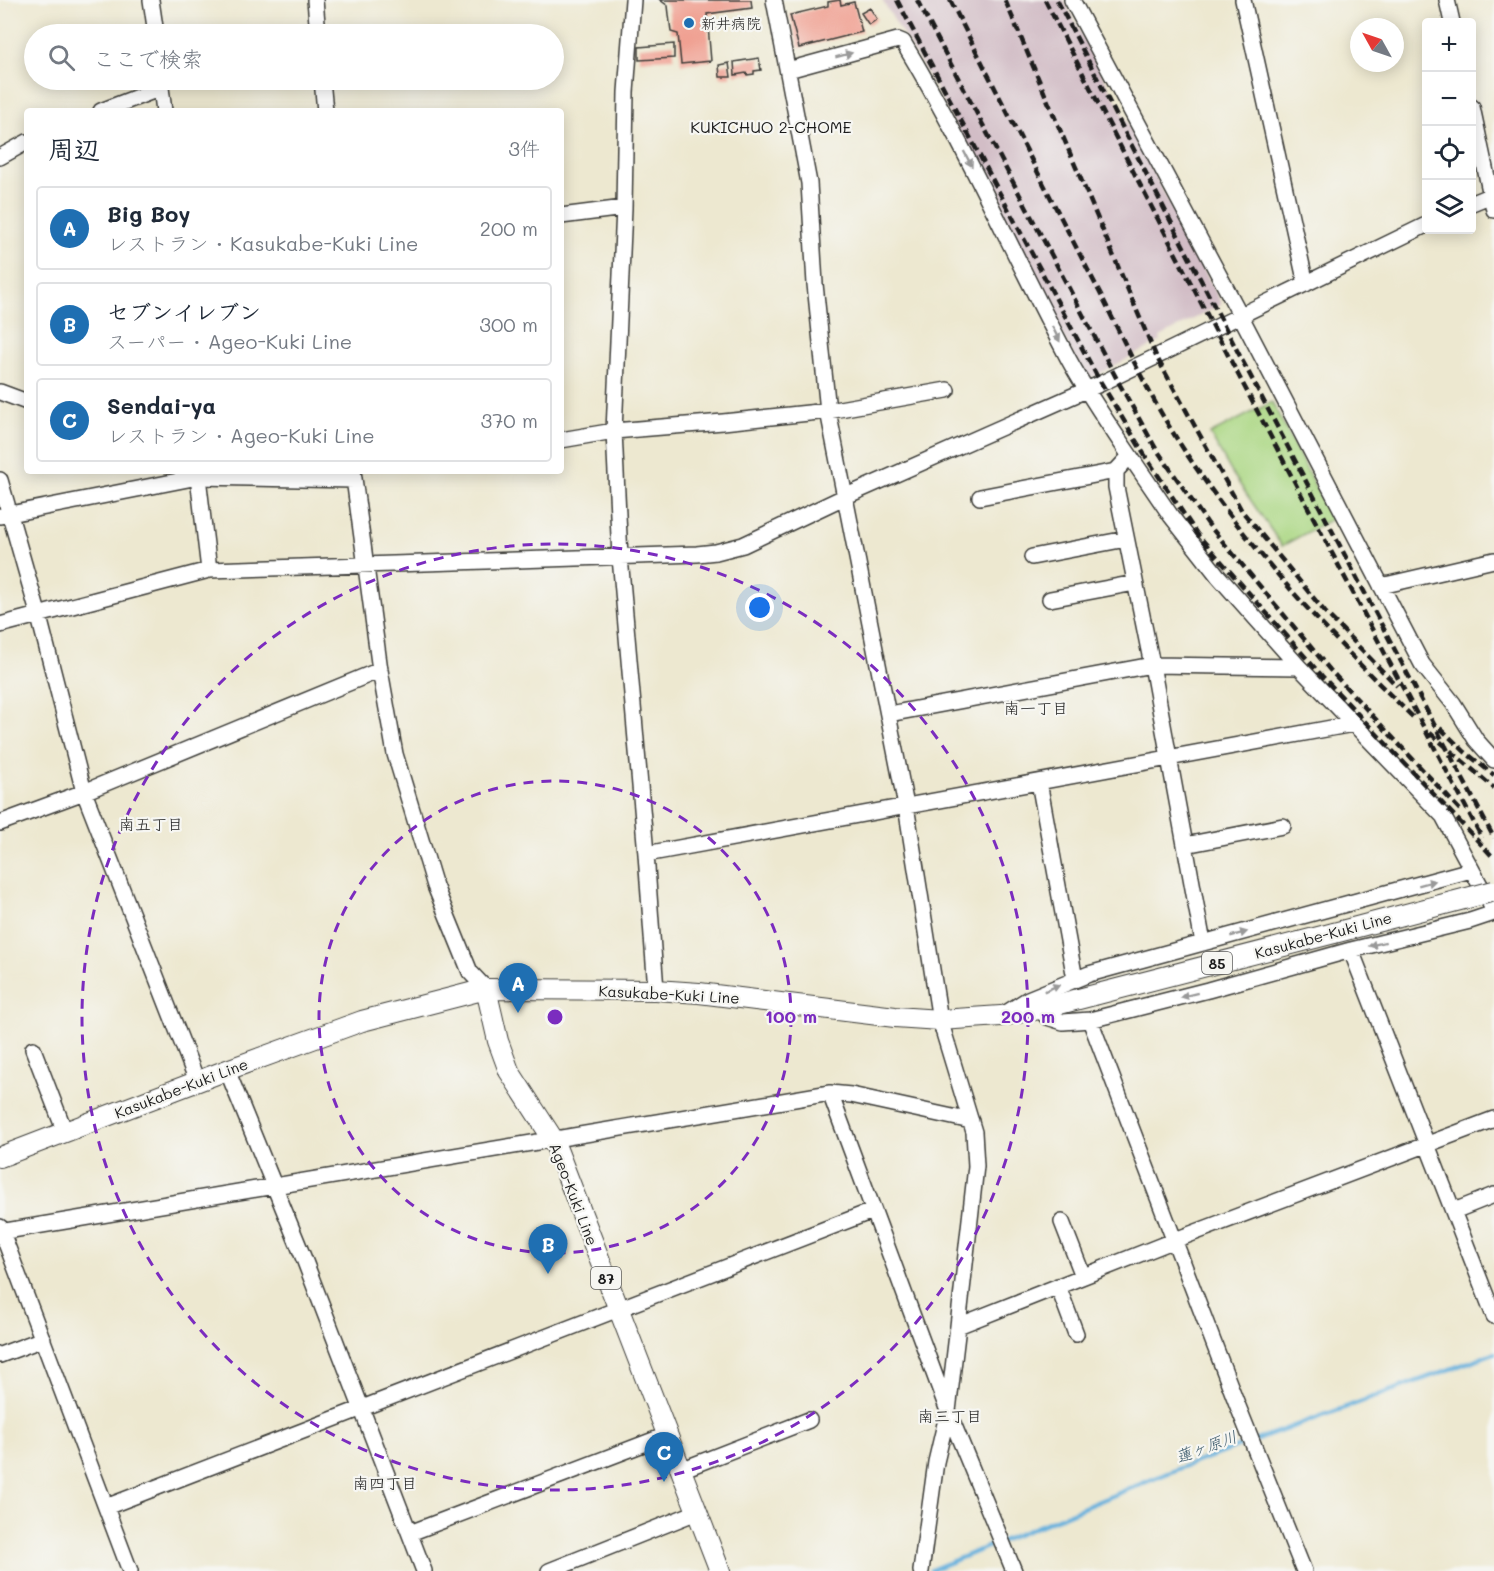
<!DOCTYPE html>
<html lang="ja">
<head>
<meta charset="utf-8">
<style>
  :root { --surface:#fff; --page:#f6f6f7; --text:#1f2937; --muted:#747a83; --line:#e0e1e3; --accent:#1f6fb2 }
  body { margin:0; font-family:Mali,"Klee One",sans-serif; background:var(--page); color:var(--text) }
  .controls { position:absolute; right:18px; top:18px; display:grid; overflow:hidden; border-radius:6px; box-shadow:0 3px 15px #0003 }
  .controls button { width:54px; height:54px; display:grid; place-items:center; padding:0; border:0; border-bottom:2px solid var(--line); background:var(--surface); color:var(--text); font:30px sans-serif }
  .compass { position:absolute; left:1350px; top:18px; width:54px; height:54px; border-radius:50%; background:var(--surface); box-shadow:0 3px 15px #0003; rotate:310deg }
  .you { position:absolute; left:760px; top:608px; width:21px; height:21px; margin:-15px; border:4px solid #fff; border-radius:50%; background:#1a73e8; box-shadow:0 0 0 9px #1a73e833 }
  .badge { display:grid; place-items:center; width:39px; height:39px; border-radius:50%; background:var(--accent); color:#fff; font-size:20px; font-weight:700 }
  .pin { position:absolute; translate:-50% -50px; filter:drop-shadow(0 2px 3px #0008) }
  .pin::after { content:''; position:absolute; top:32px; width:21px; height:18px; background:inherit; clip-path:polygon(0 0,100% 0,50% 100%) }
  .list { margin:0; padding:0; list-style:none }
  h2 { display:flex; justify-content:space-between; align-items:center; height:78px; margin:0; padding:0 24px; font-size:26px }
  h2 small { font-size:20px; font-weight:400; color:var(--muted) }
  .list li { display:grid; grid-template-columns:39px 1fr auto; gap:18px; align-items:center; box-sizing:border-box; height:84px; margin:0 12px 12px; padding:0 12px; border:2px solid var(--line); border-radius:6px }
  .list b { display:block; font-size:22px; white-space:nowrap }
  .list p { margin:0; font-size:20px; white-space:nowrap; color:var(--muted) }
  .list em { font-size:20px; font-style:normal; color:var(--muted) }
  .icon { flex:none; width:33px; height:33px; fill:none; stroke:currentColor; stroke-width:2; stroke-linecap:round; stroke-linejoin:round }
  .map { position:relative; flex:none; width:1494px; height:1571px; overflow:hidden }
  .search { position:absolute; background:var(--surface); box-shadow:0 3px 15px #0003; left:24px; top:24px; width:540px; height:66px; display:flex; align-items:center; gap:15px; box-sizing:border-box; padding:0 21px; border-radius:33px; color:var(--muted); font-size:22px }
  .panel { position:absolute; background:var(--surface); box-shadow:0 3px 15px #0003; left:24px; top:108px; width:540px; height:366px; border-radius:6px }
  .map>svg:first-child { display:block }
  .industrial { fill:#d2bdc6 }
  .green { fill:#abd783; stroke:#647a50; stroke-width:1.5 }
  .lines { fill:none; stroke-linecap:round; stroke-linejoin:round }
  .stream { stroke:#64b0dd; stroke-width:4.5 }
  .building { fill:#f0a092 }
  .minor-casing { stroke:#3b3b37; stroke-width:18 }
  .major-casing { stroke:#3b3b37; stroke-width:22 }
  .minor { stroke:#fff; stroke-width:15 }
  .major { stroke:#fff; stroke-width:20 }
  .rail { stroke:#1c1c1c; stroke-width:4.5; stroke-dasharray:9 4.5; stroke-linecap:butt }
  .major-bridge-casing { stroke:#3b3b37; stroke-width:22; stroke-linecap:butt }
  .major-bridge { stroke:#fff; stroke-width:20 }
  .oneway { fill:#999 }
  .ring { fill:none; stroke:#7b2cbf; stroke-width:3; stroke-dasharray:10 8 }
  .poi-dot { fill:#1f6fb2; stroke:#f6f6f2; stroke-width:2 }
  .labels { text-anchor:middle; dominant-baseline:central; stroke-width:4.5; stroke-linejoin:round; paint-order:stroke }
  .shield { fill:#f6f6f2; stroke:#5d5d5c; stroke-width:1.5 }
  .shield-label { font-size:14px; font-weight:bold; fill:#1c1c1c }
  .poi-label { font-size:15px; fill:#1c1c1c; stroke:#f6f6f2; text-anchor:start }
  .street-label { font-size:15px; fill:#1c1c1c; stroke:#f6f6f2 }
  .neighbourhood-label { font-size:16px; fill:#1c1c1c; stroke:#f6f6f2 }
  .water-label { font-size:16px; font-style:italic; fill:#395769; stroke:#f6f6f2 }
  .centre { fill:#7b2cbf; stroke:#f6f6f2; stroke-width:3 }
  .ring-label { font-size:18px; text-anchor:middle; font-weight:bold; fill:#7b2cbf; stroke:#f6f6f2; stroke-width:4.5; stroke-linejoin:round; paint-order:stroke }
</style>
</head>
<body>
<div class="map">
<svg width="1494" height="1571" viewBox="0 0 1494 1571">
  <rect width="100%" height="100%" fill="#f6f6f2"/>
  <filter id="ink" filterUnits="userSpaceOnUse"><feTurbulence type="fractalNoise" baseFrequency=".0167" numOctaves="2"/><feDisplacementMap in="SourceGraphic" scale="12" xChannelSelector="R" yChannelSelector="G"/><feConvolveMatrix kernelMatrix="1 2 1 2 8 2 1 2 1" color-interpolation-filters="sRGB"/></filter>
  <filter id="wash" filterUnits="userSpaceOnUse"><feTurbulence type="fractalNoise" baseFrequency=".008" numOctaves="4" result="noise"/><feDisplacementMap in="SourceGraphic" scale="24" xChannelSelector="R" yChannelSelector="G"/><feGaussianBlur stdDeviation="1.35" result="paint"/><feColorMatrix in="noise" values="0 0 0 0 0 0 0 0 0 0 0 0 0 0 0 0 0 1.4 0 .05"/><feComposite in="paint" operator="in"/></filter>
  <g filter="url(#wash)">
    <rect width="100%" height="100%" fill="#ede8d0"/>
    <path class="industrial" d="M 882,0 L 1064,0 L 1222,304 L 1160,337 L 1161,341 L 1091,378 L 1085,378 L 938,93 Z"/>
    <path class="green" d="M 1272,402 L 1332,519 L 1282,546 L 1232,473 L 1210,434 Z"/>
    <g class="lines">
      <path class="stream" d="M 931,1570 L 1180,1468 L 1494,1353"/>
    </g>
    <g id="blocks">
      <path class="building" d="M 660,0 L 751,0 L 752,8 L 707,14 L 711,61 L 681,64 L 678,34 L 671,32 L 668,6 Z
        M 840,0 L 841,5 L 854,2 L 862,32 L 799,48 L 790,15 L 828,6 L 828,2 Z
        M 870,8 L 877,19 L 869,25 L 861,13 Z
        M 674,44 L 674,58 L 639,60 L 639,47 Z
        M 759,58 L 761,70 L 754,71 L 754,74 L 747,75 L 746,73 L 735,75 L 734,62 Z
        M 729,63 L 731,77 L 720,77 L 719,65 Z"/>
    </g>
  </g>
  <g filter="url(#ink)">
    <use href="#blocks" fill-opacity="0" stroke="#3b3b37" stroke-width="1.5"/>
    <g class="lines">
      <g class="minor-casing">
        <path id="minor" d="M 151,0 L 156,34
          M 315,0 L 318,34
          M 633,0 L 626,92 L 624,208 L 614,431 L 620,557 L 646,854 L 656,990
          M 774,0 L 809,183 L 815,284 L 828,411 L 906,806 L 940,1020 L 974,1132 L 976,1166 L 958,1326 L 948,1411 L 936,1462 L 921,1571
          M 1072,0 L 1235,305 L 1422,664 L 1453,703 L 1476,740 L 1494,760
          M 1243,0 L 1306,284
          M 1447,0 L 1452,22
          M 788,70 L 898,40 L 903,42 C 965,144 1013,255 1069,360 C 1087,393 1109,425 1130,456 L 1116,471 L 1116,487 L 1152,665 L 1203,943
          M 160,80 L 164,111
          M 322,80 L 325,111
          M 1472,107 L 1494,210
          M 101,111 L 161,88
          M 0,157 L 27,142
          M 1472,203 L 1494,194
          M 561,216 L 624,208
          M 0,392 L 27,402
          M 561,440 L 614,431 L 723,422 L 828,411 L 947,390
          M 353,471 L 380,670 L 395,754 L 435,886 L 470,972 L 486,989
          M 198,477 L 209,570
          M 0,480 L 38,613 L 84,792 L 197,1081
          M 980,497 L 1116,471
          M 0,516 L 198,477 L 354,480
          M 1032,557 L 1126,539
          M 1381,586 L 1494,560
          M 1050,599 L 1135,583
          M 0,625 L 209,570 L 697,554 L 716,552 L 743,545 L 844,497 L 1102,383 L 1426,225
          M 1299,667 L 1443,816 L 1494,911
          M 889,714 L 1152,665 L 1299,667 L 1218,576 L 1171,516 L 1130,456
          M 1039,782 L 1075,979
          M 0,823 L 84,792 L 380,670
          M 1185,845 L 1283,826
          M 646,854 L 1353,724
          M 1351,950 L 1494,1316
          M 1040,1009 L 1047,1017 L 1063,1022 L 1090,1020 L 1208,990 L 1351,950 L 1470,921 L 1494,913
          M 1006,1013 L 1028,999 L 1089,974 L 1471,870
          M 1090,1020 L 1237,1404 L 1304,1571
          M 33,1049 L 65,1132
          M 227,1070 L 304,1259 L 424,1571
          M 830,1093 L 948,1411 L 1014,1571
          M 1454,1211 L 1494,1195
          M 1062,1222 L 1083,1276
          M 0,1227 L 130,1571
          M 0,1232 L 830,1093 L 851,1095 L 971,1121
          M 1058,1286 L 1076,1334
          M 958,1326 L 1175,1240 L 1494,1119
          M 0,1355 L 43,1339
          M 681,1470 L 809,1420
          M 106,1507 L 872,1211
          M 410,1533 L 667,1435
          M 549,1571 L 697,1512"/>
      </g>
      <g class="major-casing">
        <path id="major" d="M 486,989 L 498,1041 L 509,1071 L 553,1139 L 720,1571
          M 0,1157 L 227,1070 L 362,1021 L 486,989 L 656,990 L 699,993 L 895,1017 L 940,1020 L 1001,1016 L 1040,1009 L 1334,933"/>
      </g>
      <use href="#minor" class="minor"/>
      <use href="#major" class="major"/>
      <path class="rail" d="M 897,0 L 1097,376 L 1144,454 L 1197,534 L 1322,676 L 1494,858
        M 917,0 L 1120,385 L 1155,447 L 1208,524 L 1330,670 L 1460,810
        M 950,0 C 1000,97 1048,194 1099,291 C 1123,339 1148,394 1177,439 C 1243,543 1327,634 1415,719
        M 1005,0 L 1156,356 L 1242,511 L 1325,612 L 1397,686
        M 1045,0 L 1232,363 L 1482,838
        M 1057,0 L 1241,358 L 1494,838
        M 1440,728 L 1465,752 L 1494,775
        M 1430,733 L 1494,788"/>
      <g class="major-bridge-casing">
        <path id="major-bridge" d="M 1334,933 L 1494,891"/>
      </g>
      <use href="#major-bridge" class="major-bridge"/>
    </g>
    <defs><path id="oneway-solid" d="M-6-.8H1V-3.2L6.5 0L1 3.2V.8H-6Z" transform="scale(1.5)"/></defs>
    <g class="oneway">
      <use href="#oneway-solid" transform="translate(844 55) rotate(-15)"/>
      <use href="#oneway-solid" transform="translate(968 159) rotate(62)"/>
      <use href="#oneway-solid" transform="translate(1056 334) rotate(63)"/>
      <use href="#oneway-solid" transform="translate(1427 883) rotate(-15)"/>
      <use href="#oneway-solid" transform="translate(1239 934) rotate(-15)"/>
      <use href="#oneway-solid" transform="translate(1377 944) rotate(166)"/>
      <use href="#oneway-solid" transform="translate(1052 988) rotate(-23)"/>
      <use href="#oneway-solid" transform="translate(1189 995) rotate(166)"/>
    </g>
  </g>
  <g class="ring">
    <circle cx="555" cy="1017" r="236"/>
    <circle cx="555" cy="1017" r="473"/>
  </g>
  <circle class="poi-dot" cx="689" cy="23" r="6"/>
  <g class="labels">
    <g class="shield">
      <rect x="1202" y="952" width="30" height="22" rx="4.5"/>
      <rect x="591" y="1267" width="30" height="22" rx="4.5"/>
    </g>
    <g class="shield-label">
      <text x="1217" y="963">85</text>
      <text x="606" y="1278">87</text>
    </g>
    <g class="poi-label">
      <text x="701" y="23">新井病院</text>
    </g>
    <g class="street-label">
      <text transform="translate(1323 935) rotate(-15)">Kasukabe-Kuki Line</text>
      <text transform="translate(669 994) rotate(3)">Kasukabe-Kuki Line</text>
      <text transform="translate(181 1088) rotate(-21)">Kasukabe-Kuki Line</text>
      <text transform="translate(574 1194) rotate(69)">Ageo-Kuki Line</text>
    </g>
    <g class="neighbourhood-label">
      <text x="771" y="126">KUKICHUO 2-CHOME</text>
      <text x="1036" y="707">南一丁目</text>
      <text x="151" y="823">南五丁目</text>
      <text x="950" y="1415">南三丁目</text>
      <text x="385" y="1482">南四丁目</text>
    </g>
    <g class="water-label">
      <text transform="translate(1206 1446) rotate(-20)">蓮ヶ原川</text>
    </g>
  </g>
  <circle cx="555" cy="1017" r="9" class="centre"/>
  <g class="ring-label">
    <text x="791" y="1023">100 m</text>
    <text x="1028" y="1023">200 m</text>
  </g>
</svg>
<div class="controls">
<button>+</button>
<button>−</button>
<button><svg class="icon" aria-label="locate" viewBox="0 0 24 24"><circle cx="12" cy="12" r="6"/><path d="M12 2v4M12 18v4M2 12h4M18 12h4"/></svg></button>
<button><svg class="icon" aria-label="layers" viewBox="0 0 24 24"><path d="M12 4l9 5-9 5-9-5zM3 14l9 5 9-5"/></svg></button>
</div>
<svg class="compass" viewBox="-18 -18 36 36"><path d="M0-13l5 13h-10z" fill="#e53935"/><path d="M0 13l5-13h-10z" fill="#747a83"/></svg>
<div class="you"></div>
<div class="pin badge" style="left:518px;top:1013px">A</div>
<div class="pin badge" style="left:548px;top:1274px">B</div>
<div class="pin badge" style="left:664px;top:1482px">C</div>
<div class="search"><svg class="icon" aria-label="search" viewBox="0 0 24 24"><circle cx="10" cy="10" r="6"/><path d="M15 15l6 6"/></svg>ここで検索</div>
<section class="panel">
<h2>周辺<small>3件</small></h2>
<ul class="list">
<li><span class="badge">A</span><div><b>Big Boy</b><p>レストラン · Kasukabe-Kuki Line</p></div><em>200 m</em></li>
<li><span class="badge">B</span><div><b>セブンイレブン</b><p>スーパー · Ageo-Kuki Line</p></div><em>300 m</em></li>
<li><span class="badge">C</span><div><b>Sendai-ya</b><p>レストラン · Ageo-Kuki Line</p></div><em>370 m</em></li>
</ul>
</section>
</div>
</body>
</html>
